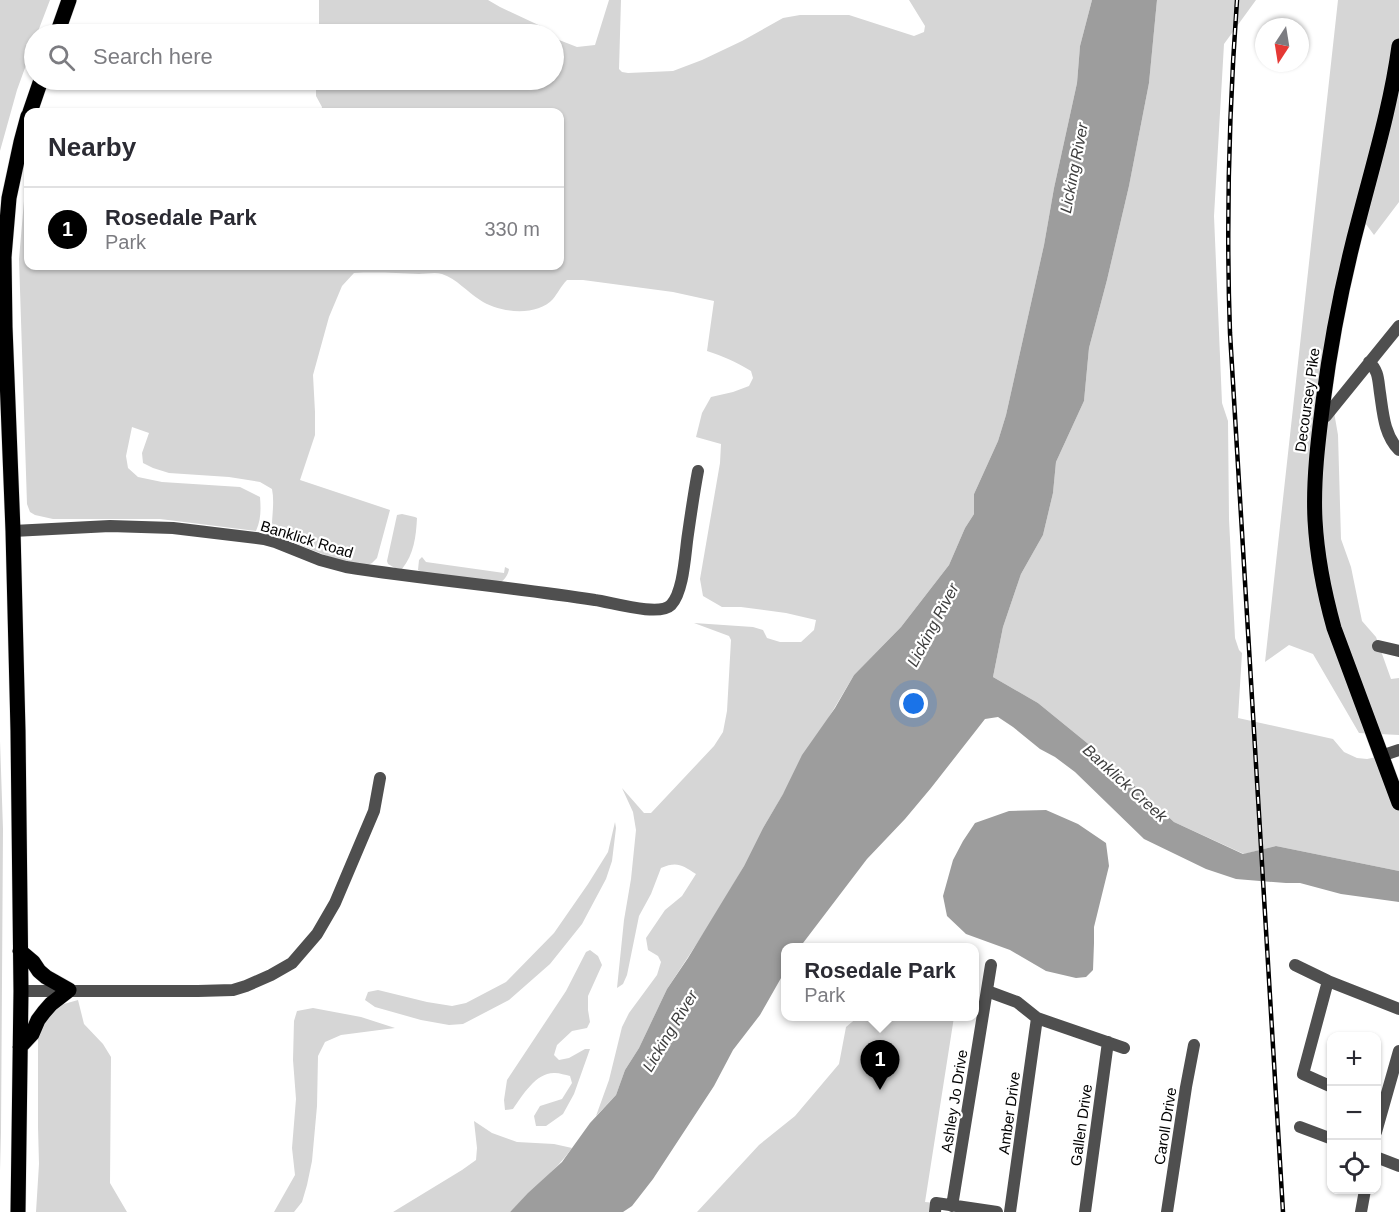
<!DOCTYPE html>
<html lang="en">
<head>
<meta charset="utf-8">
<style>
  :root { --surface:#fff; --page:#f7f7f7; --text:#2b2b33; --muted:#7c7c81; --line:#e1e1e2; --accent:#000 }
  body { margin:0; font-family:Helvetica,sans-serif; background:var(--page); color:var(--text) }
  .controls { position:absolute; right:18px; bottom:18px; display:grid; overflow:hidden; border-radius:12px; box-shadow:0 2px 4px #0004 }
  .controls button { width:54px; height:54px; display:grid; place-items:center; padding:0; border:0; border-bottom:2px solid var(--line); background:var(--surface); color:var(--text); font:30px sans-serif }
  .compass { position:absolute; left:1255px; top:18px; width:54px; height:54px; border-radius:50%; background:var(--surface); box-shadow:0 2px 4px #0004; rotate:192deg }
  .you { position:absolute; left:914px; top:704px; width:21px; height:21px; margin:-15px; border:4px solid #fff; border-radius:50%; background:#1a73e8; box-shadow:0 0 0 9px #1a73e833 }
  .badge { display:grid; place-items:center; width:39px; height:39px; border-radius:50%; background:var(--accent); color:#fff; font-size:20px; font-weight:700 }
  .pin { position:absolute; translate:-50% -50px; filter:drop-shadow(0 2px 3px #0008) }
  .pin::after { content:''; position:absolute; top:32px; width:21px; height:18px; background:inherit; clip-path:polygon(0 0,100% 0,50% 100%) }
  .popup { position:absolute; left:781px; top:943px; width:198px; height:78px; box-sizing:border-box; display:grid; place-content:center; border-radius:12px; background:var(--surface); filter:drop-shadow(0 2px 4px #0005); font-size:20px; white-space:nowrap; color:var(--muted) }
  .popup b { font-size:22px; color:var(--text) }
  .popup::after { content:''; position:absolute; left:50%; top:100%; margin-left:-12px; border:12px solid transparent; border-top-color:var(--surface) }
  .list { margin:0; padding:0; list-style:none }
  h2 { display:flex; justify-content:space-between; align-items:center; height:78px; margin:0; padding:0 24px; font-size:26px }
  h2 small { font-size:20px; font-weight:400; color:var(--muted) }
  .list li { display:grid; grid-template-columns:39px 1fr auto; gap:18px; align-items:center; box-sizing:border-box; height:84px; padding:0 24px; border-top:2px solid var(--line) }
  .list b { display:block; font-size:22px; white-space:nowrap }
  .list p { margin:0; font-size:20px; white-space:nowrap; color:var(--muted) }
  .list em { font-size:20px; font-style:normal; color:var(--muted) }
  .icon { flex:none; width:33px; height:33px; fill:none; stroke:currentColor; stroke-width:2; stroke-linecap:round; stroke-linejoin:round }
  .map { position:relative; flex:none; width:1399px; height:1212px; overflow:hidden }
  .search { position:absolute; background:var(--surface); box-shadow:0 2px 4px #0004; left:24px; top:24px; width:540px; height:66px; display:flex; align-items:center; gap:15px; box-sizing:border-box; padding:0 21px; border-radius:33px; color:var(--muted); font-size:22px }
  .panel { position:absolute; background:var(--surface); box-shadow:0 2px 4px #0004; left:24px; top:108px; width:540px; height:162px; border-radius:12px }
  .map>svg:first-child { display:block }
  .green { fill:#d6d6d6 }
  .water { fill:#9d9d9d }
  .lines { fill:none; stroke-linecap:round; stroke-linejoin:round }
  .major-casing { stroke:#dbdbdb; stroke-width:16 }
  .minor { stroke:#4f4f4f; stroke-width:12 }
  .major { stroke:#000; stroke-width:15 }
  .rail-casing { stroke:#000; stroke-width:4.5 }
  .rail { stroke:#fff; stroke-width:2; stroke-dasharray:7; stroke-linecap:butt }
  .labels { text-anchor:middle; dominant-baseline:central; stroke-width:4.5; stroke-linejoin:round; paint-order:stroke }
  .street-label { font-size:15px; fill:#000; stroke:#fff }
  .water-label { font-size:16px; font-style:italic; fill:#3e3e3e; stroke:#fff }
</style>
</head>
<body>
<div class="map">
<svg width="1399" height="1212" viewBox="0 0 1399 1212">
  <rect width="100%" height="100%" fill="#fff"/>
  <path class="green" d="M 0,0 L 50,0 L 37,34 L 34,34 L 34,43 L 17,90 L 0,151 Z
    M 319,0 L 488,0 L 500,7 L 547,29 L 551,34 L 319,34 Z
    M 609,0 L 621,0 L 619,69 L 622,72 L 628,73 L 673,71 L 702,60 L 742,41 L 783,18 L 800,15 L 849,15 L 914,36 L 924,32 L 925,26 L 909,0 L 1092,0 L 1080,46 L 1077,83 L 1054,188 L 1044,245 L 1006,415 L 998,441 L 974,494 L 974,514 L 965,528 L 949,565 L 901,627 L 854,675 L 763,828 L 744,866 L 713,919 L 667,989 L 639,1048 L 625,1070 L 616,1095 L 596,1116 L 609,1080 L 622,1027 L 629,1013 L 657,975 L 661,962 L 658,956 L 648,950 L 646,938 L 665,910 L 682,896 L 696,874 C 682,865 677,861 661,868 L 651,894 L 639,916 L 627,975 L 623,984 L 617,988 L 624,920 L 631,879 L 636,830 L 633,812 L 622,788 L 644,813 L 651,813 L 714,746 L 723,732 L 727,711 L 731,640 L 729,636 L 694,623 L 753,627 L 763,630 L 767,638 L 780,642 L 801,642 L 814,630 L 816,620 L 786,613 L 741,607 L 722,607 L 703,596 L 700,579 L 720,463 L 721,444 L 696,437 L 702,413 L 711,397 L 733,392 L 749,386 L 753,378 L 751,371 C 736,362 723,356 707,351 L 714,301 L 673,292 L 583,280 L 567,280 C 561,286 558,293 553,299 C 537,317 499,313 480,300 C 467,292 457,279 442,274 C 435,272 426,274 419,274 C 397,273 376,272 354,273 L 342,286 L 329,317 L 313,375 L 315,412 L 315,435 L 300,480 L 390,510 L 377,558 L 372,563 L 366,566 L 358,565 L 330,557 L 272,534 C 271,519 275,504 272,489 L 260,482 L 229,477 L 169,473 L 153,468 L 143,463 L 142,453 L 149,433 L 132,427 L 126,456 L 128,468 L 138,477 L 162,482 L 240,487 L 260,497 C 261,510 261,520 256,531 L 160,519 L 53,519 L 35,515 L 30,512 L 27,504 L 19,259 L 24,201 L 28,176 L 28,266 L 560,266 L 560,112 L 321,112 L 322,107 L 316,96 L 316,80 L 554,80 L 554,38 L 577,47 L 595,45 Z
    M 1157,0 L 1256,0 L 1224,44 L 1214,216 L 1222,403 L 1228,421 L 1229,519 L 1235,638 L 1239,650 L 1242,653 L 1238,718 L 1333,739 L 1344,752 L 1357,758 L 1367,759 L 1381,756 L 1399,803 L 1399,871 L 1276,846 L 1244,854 L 1174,822 L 1092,747 L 1038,703 L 993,677 L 1003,627 L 1021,574 L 1043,535 L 1053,493 L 1056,462 L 1084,401 L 1089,348 L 1107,280 L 1129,186 L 1149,83 Z
    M 1338,0 L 1399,0 L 1399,202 L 1374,235 L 1360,216 L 1327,372 L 1338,435 L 1341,539 L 1351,567 L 1362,621 L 1376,637 L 1391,679 L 1399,678 L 1399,735 L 1359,733 L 1313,654 L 1289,645 L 1265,662 Z
    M 402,514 L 415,517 L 417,518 C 416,537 414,554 402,569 L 395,568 L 388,564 L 387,561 L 397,515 Z
    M 422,557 L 426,562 L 504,573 L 505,567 L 509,569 C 508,575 505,579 500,583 L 422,572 L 418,570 L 419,560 Z
    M 0,741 L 3,829 L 1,1132 L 0,1171 Z
    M 615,822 L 616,828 L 612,861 L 606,879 L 582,924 L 550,964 L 509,1000 L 463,1024 L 449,1025 L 421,1020 L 375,1007 L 365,1000 L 368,992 L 378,990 L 427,1002 L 452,1006 L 466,1003 L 506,982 L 554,933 L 588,884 L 608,852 Z
    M 590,950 L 598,956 L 602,965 L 588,996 L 588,1010 L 590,1022 L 587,1028 L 572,1031 L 557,1045 L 554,1055 L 559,1060 L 569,1058 L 585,1049 L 590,1049 L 574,1094 L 563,1114 L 546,1126 L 536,1126 L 534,1116 L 540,1106 L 562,1099 L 572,1083 L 570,1076 C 565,1075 560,1073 555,1073 C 536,1072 523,1095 513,1109 L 505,1110 L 504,1100 L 507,1080 L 566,991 L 586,952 Z
    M 78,1000 L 84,1024 L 103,1044 L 111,1057 L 110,1183 L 127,1212 L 36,1212 L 39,1164 L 38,1127 L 38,1037 L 44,1018 L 57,1006 Z
    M 313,1008 L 361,1017 L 395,1028 L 341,1035 L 325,1042 L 318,1056 L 317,1106 L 312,1161 L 307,1185 L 302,1202 L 294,1212 L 274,1212 L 295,1175 L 292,1148 L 296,1099 L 293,1060 L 294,1021 L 297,1011 Z
    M 858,1017 L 954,1017 L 925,1202 L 936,1203 L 935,1212 L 697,1212 L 759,1145 L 795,1116 L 839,1064 L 846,1027 Z
    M 474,1121 L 492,1133 L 517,1142 L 554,1144 L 572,1148 C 555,1172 530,1191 510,1212 L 393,1212 L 462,1170 L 476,1160 L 477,1148 Z"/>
  <path class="water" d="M 1092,0 L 1157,0 L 1149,83 L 1129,186 L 1107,280 L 1089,348 L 1084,401 L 1056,462 L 1053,493 L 1043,535 L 1021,574 L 1003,627 L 993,677 L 1038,703 L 1092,747 L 1174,822 L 1243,854 L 1276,846 L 1399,871 L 1399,902 L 1341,894 L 1300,883 L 1286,883 L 1236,879 L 1206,869 L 1144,839 L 1075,772 L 1055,757 L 1040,749 L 1013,727 L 998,717 L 985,719 L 931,788 L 905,819 L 867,859 L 800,947 L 786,948 L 785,971 L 760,1015 L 733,1050 L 714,1086 L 653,1179 L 632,1206 L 623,1212 L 510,1212 L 528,1193 L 562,1162 L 590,1123 L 616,1095 L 625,1070 L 639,1048 L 667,989 L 688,958 L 744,866 L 763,828 L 783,794 L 802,755 L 835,708 L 854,675 L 901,627 L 949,565 L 965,528 L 974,514 L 974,494 L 998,441 L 1006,415 L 1044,245 L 1054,188 L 1077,83 L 1080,46 Z
    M 1046,810 L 1078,824 L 1106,843 L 1109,866 L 1094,927 L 1094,943 L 1093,970 L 1086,977 L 1076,978 L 1046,971 L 1010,950 L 966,934 L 947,916 L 943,896 L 953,860 L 963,841 L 975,823 L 1009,811 Z"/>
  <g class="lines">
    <g class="major-casing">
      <path id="major" d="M 57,34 L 69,0
        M 1399,46 C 1391,105 1374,161 1359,219 C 1343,279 1331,340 1323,402 C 1318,441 1313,481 1315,520 C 1317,557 1324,592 1334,628 L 1399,803
        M 30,112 L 41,80
        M 20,1047 L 32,1034 L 38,1020 L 44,1012 L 51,1004 L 69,990 L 46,977 L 39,971 L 33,962 L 20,951
        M 18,1212 L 21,991 L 18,731 L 13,531 L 5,327 L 4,257 L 9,198 L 21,142 L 28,116"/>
    </g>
    <path class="minor" d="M 1369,362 C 1379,371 1378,380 1380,393 C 1383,413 1384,435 1399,450
      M 1321,419 L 1326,416 L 1399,326
      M 13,531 L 110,526 L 173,528 L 264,539 L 275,542 L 320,560 L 346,567 C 429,580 512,587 595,600 C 611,602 659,617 671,605 C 684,591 685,553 688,534 C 691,513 694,492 698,471
      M 1378,646 L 1399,651
      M 1381,756 L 1399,750
      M 1295,965 L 1328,981 L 1399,1009
      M 1328,981 L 1303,1074 L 1332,1087
      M 21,991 L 198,991 L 233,990 L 246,986 L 271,975 L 292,963 L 317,934 L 335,903 L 374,811 L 380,778
      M 987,991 L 1017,1002 L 1037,1018 L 1124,1048
      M 1300,1127 L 1332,1139
      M 1376,1132 L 1399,1051
      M 1376,1157 L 1399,1166
      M 952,1206 L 991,965
      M 935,1212 L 936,1203 L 997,1212
      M 1010,1212 L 1037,1018
      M 1085,1212 L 1108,1042
      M 1167,1212 L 1186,1087 L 1194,1045
      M 1361,1212 L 1365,1190"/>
    <use href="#major" class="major"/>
    <g class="rail-casing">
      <path id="rail" d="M 1237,0 C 1229,111 1226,222 1230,333 L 1283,1212"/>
    </g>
    <use href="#rail" class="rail"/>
  </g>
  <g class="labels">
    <g class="street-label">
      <text transform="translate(1307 400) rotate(-82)">Decoursey Pike</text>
      <text transform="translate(307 539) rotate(17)">Banklick Road</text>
      <text transform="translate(954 1101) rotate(-81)">Ashley Jo Drive</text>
      <text transform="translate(1009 1113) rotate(-82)">Amber Drive</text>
      <text transform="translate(1081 1125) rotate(-82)">Gallen Drive</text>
      <text transform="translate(1165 1126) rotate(-81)">Caroll Drive</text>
    </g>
    <g class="water-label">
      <text transform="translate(1074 168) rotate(-79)">Licking River</text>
      <text transform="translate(933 625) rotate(-62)">Licking River</text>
      <text transform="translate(1125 783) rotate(42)">Banklick Creek</text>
      <text transform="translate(670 1031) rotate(-59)">Licking River</text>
    </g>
  </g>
</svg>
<div class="controls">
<button>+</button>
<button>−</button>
<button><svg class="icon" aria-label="locate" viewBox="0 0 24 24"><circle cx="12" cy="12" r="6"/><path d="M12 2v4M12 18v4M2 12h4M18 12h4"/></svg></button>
</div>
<svg class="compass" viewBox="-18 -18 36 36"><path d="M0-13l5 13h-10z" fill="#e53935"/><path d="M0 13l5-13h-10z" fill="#7c7c81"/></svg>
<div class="you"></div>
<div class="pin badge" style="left:880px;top:1090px">1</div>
<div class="popup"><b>Rosedale Park</b>Park</div>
<div class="search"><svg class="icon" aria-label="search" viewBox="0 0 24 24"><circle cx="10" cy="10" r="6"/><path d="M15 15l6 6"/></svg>Search here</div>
<section class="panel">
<h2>Nearby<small></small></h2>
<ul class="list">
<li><span class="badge">1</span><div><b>Rosedale Park</b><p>Park</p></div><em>330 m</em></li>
</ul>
</section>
</div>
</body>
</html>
